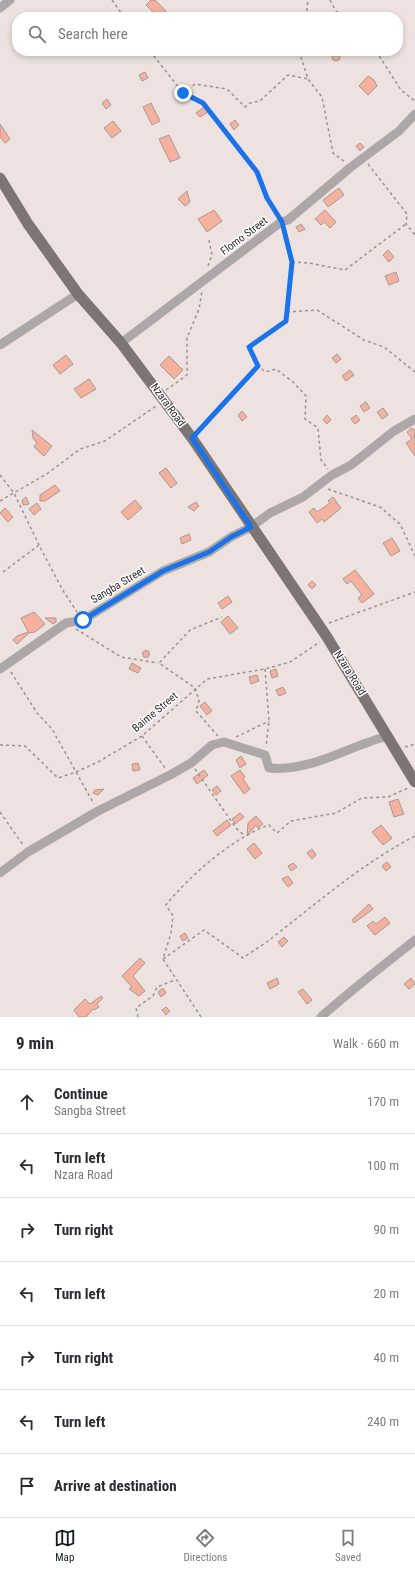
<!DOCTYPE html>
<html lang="en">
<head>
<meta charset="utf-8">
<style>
  :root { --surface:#fff; --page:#f7f7f7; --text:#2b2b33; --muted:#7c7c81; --line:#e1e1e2; --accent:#111827 }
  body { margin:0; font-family:"Roboto Condensed",sans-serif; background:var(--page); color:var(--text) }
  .stop { position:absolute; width:12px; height:12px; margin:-9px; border:3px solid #1a73e8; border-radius:50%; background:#fff }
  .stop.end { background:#1a73e8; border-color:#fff; box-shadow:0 1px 4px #0008 }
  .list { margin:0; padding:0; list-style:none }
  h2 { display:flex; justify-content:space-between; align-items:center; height:52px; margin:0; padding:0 16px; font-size:17px }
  h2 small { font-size:13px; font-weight:400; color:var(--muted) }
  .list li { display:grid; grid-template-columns:26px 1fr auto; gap:12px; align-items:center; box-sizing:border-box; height:64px; padding:0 16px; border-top:1px solid var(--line) }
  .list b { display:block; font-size:15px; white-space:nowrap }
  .list p { margin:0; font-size:13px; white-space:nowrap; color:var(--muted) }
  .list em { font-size:13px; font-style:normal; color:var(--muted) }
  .icon { flex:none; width:22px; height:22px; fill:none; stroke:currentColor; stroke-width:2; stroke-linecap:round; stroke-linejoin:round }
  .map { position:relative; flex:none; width:415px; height:1017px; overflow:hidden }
  .search { position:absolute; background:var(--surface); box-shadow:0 2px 6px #0003; left:12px; right:12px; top:12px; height:44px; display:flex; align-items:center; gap:10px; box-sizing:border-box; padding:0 14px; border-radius:16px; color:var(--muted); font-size:15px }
  .sheet { height:500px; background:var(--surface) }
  nav { display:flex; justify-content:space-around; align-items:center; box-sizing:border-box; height:56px; border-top:1px solid var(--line); background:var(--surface); font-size:11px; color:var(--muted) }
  nav a { display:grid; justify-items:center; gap:2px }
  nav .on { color:var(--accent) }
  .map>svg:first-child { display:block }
  .building { fill:#f5b19e; stroke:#a49a97 }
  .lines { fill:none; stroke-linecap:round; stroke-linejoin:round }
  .path { stroke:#9a9390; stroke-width:1.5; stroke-dasharray:3 3; stroke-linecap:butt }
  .minor { stroke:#ada8a7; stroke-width:9 }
  .major { stroke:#7d7573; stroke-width:11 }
  .route { stroke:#1a73e8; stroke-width:5 }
  .labels { text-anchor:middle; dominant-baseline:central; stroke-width:3; stroke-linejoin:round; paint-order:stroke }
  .street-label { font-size:11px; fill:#312d2c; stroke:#fff }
</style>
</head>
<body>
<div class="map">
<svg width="415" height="1017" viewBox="0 0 415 1017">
  <rect width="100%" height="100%" fill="#ede2df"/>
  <path class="building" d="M 151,0 L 155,0 L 166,11 L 160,17 L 158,17 L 146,5 Z
    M332 57a4 4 0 1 1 8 0a4 4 0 1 1-8 0Z
    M 145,72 L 148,78 L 142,81 L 139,75 Z
    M 368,76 L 374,80 L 377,86 L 368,95 L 359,86 Z
    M 107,99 L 111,105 L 106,109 L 102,103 Z
    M 151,103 L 160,121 L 152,125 L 143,107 Z
    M 204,107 L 208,112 L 200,117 L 196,113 Z
    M 235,120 L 239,125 L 234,130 L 230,124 Z
    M 113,121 L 121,131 L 112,138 L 104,128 Z
    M 0,124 L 10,139 L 5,143 L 0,137 Z
    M 169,135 L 180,158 L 170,162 L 159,139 Z
    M 360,143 L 364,147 L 360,151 L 356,146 Z
    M 339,188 L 344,195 L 328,207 L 323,200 Z
    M 187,191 L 190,202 L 185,206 L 178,199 Z
    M 214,210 L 222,221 L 207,232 L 198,219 Z
    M 325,210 L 336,222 L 330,228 L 324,222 L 321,225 L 315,219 Z
    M 301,224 L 305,229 L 299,232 L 296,227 Z
    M 388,250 L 394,257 L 389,262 L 383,255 Z
    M 396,272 L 399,281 L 389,285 L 385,276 Z
    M 337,354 L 341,359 L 336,363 L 332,358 Z
    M 66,355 L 73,364 L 60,374 L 53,365 Z
    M 169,356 L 183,370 L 174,379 L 160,365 Z
    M 350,370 L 354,375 L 346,381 L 342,376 Z
    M 89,379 L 96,389 L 81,398 L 74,389 Z
    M 366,402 L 370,408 L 364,412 L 360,406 Z
    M 383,408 L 388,415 L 382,419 L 377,412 Z
    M 242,411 L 247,417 L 242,421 L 238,415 Z
    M 327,415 L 331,420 L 327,424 L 323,420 Z
    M 356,415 L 360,420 L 355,424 L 351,419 Z
    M 411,428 L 415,430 L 414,438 L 415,437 L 415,456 L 406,443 L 412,439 L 407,432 Z
    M 32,430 L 52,446 L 44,456 L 34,447 L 37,443 L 33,438 Z
    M 166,468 L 177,483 L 171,488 L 159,473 Z
    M 55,485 L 60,491 L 45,501 L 40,501 L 40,495 Z
    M 26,497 L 29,504 L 23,505 L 22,500 Z
    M 333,497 L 341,508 L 324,522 L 322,519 L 317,523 L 309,512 L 314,508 L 317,512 L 330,503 L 328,501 Z
    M 135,500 L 142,508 L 128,520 L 121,512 Z
    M 196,502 L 199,506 L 194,511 L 188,507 Z
    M 37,503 L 41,509 L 34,515 L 29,509 Z
    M 5,508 L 13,517 L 8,522 L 0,513 Z
    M 189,534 L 191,540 L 182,544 L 180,538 Z
    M 392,538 L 400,551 L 391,556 L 383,543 Z
    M 355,570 L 374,594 L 362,603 L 358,598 L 362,595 L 351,581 L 347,584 L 343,579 Z
    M 312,581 L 316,585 L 312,589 L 308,585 Z
    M 228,596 L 232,602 L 222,609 L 218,603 Z
    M 34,612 L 45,624 L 35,632 L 29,633 L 17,644 L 13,640 L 17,636 L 28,632 L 21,618 Z
    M 228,616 L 238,628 L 230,634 L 221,622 Z
    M 45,618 L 56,618 L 56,622 L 53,624 Z
    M142.5 654a3.5 3.5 0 1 1 7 0a3.5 3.5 0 1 1-7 0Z
    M 132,663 L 141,668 L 138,673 L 129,669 Z
    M 276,669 L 278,676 L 272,678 L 270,671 Z
    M 257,675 L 259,681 L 251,684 L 249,677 Z
    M 283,687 L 286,693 L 279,696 L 276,690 Z
    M 205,702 L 212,711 L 207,715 L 200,706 Z
    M 241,756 L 246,764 L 240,768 L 236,760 Z
    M 138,763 L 140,770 L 133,771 L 132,764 Z
    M 204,770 L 208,775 L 197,784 L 193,778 Z
    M 240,770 L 245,777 L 243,779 L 250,789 L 244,794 L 231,776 Z
    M 217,786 L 221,791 L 216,795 L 212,790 Z
    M 104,789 L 98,795 L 93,793 L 95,790 Z
    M 398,799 L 404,814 L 394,817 L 389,802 Z
    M 240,813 L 244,817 L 235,824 L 232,819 Z
    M 256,816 L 263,824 L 258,828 L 256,825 L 247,836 L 248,823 Z
    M 227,820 L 231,825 L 217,836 L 213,831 Z
    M 381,825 L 392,838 L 383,845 L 372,832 Z
    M 254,843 L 262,853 L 255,859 L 247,849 Z
    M 312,849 L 316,855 L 312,859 L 307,853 Z
    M 387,862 L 391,867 L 386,871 L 382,866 Z
    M 293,863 L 297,867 L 291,871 L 288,866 Z
    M 288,876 L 293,883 L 288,887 L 282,879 Z
    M 369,904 L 373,909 L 354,923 L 352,920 Z
    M 385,917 L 390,923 L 375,935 L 367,926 L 373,921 L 376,924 Z
    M 185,933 L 188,938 L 183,941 L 180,936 Z
    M 284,937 L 288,941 L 282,947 L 278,942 Z
    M 140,958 L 145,963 L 133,976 L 145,991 L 139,996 L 129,989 L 132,987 L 122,976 Z
    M 277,978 L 279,984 L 270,989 L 267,983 Z
    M 411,978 L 415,984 L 409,989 L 404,984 Z
    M 163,988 L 166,993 L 161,997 L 158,992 Z
    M 303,989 L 312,1000 L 307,1004 L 298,992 Z
    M 101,996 L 103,998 L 97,1004 L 99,1007 L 94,1010 L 93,1009 L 86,1017 L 79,1017 L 74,1010 L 85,999 L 90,1004 Z
    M 166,1007 L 170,1011 L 166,1015 L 162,1010 Z"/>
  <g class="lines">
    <path class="path" d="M 112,0 L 124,17
      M 330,0 L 336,11 L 343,17
      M 306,17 L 308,0
      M 150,51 L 183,93 L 203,103 L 218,122 L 257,172 L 267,198 L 277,215
      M 299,51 L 308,79 L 322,97 L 333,153 L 345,162
      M 376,51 L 401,90 L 415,101
      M 183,93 L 195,84 L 227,89 L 245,107 L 250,103 L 260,101 L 288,75 L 308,79
      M 368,164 L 407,214 L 406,224 L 415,235
      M 284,231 L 292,262 L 286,321 L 249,347 L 259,366 L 265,372 L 276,369 L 293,382 L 306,396 L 305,419 L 318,428 L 321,460 L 328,469
      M 292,262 L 309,263 L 345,270 L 406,224
      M 208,266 L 212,255 L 209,240
      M 287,312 L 317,310 L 364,340 L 384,347 L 415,372
      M 166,390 L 187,375 L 187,338 L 199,309 L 202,291
      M 198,431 L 258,366
      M 0,475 L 14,493 L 39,545
      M 328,489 L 380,507 L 400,524 L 415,556
      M 0,501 L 48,473 L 80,449 L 105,441 L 156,406
      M 3,572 L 39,545 L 62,589 L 77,612
      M 329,623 L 415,592
      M 76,629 L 121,657 L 158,663
      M 265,669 L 269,721 L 266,747
      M 11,672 L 37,713 L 52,729 L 94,804
      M 142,736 L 165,768
      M 218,736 L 196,711 L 199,701 L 195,688 L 159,663 L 190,630 L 222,617
      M 236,737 L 269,721
      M 0,745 L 25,746 L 58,778 L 76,772 L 98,762 L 142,736 L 207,679 L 265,669 L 290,662 L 320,642
      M 405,747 L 415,744
      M 195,769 L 236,828 L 245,836
      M 0,812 L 23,845
      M 163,959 L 204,930 L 243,958 C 251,952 260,947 268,941 C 316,904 361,864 415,836
      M 138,1017 L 136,1008 L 153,996 L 157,987 L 175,980
      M 201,1017 L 163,959 L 171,933 L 173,916 L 166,905 C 189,876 234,837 269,825 L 277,833 L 291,821 L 336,813 L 362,798 L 388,797 L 408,788"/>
    <path class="minor" d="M 0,8 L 10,0
      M 121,343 L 281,222 L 288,220 L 351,167 L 399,131 L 415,114
      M 0,345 L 78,294
      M 0,669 L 66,623 L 83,620 L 163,571 L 209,552 L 231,537 L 251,527 L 270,513 L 303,497 L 332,475 L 351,465 L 394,431 L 415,419
      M 0,873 L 28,852 L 98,811 L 170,775 L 191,763 L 212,745 L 224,742 L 265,755 L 269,768 C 312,772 348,746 388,736
      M 321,1017 C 351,990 383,966 415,940"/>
    <path class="major" d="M 0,178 L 28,224 L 78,294 L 121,343 L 192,438 L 327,637 L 415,782"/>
  </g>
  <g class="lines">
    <path class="route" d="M 83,620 L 163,571 L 209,552 L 231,537 L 251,527 L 192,438 L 258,366 L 249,347 L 286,321 L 292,262 L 282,222 L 267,198 L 257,172 L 203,103 L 183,93"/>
  </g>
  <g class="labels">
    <g class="street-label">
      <text transform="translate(244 236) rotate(-37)">Flomo Street</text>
      <text transform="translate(168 405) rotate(54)">Nzara Road</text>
      <text transform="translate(118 585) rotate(-31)">Sangba Street</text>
      <text transform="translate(350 673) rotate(58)">Nzara Road</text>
      <text transform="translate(155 712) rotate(-40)">Baime Street</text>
    </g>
  </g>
</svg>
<div class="stop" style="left:83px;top:620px"></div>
<div class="stop end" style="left:183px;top:93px"></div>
<div class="search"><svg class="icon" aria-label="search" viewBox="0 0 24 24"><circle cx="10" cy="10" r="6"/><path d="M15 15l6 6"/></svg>Search here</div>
</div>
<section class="sheet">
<h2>9 min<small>Walk · 660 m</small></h2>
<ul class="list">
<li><svg class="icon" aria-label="ahead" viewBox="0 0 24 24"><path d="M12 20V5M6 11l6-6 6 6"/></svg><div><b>Continue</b><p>Sangba Street</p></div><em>170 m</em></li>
<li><svg class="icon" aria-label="left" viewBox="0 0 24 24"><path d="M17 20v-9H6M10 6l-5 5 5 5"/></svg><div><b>Turn left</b><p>Nzara Road</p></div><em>100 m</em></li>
<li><svg class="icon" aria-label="right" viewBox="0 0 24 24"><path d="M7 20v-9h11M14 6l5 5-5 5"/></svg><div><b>Turn right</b></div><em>90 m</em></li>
<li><svg class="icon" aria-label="left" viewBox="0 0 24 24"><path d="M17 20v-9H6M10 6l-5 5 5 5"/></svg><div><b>Turn left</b></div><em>20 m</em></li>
<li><svg class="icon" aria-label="right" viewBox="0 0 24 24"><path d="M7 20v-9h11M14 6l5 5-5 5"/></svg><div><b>Turn right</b></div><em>40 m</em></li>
<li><svg class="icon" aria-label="left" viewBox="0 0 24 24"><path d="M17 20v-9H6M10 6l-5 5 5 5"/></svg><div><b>Turn left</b></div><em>240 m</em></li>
<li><svg class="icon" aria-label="arrive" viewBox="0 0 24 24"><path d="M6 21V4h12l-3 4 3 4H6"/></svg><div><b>Arrive at destination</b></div></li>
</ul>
</section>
<nav>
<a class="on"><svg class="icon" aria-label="map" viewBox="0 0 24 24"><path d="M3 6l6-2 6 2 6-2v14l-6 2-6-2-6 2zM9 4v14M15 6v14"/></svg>Map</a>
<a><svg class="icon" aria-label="directions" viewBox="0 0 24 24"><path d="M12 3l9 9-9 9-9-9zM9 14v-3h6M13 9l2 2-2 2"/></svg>Directions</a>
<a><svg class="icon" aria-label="saved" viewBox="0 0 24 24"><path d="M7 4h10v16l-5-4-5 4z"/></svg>Saved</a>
</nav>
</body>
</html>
